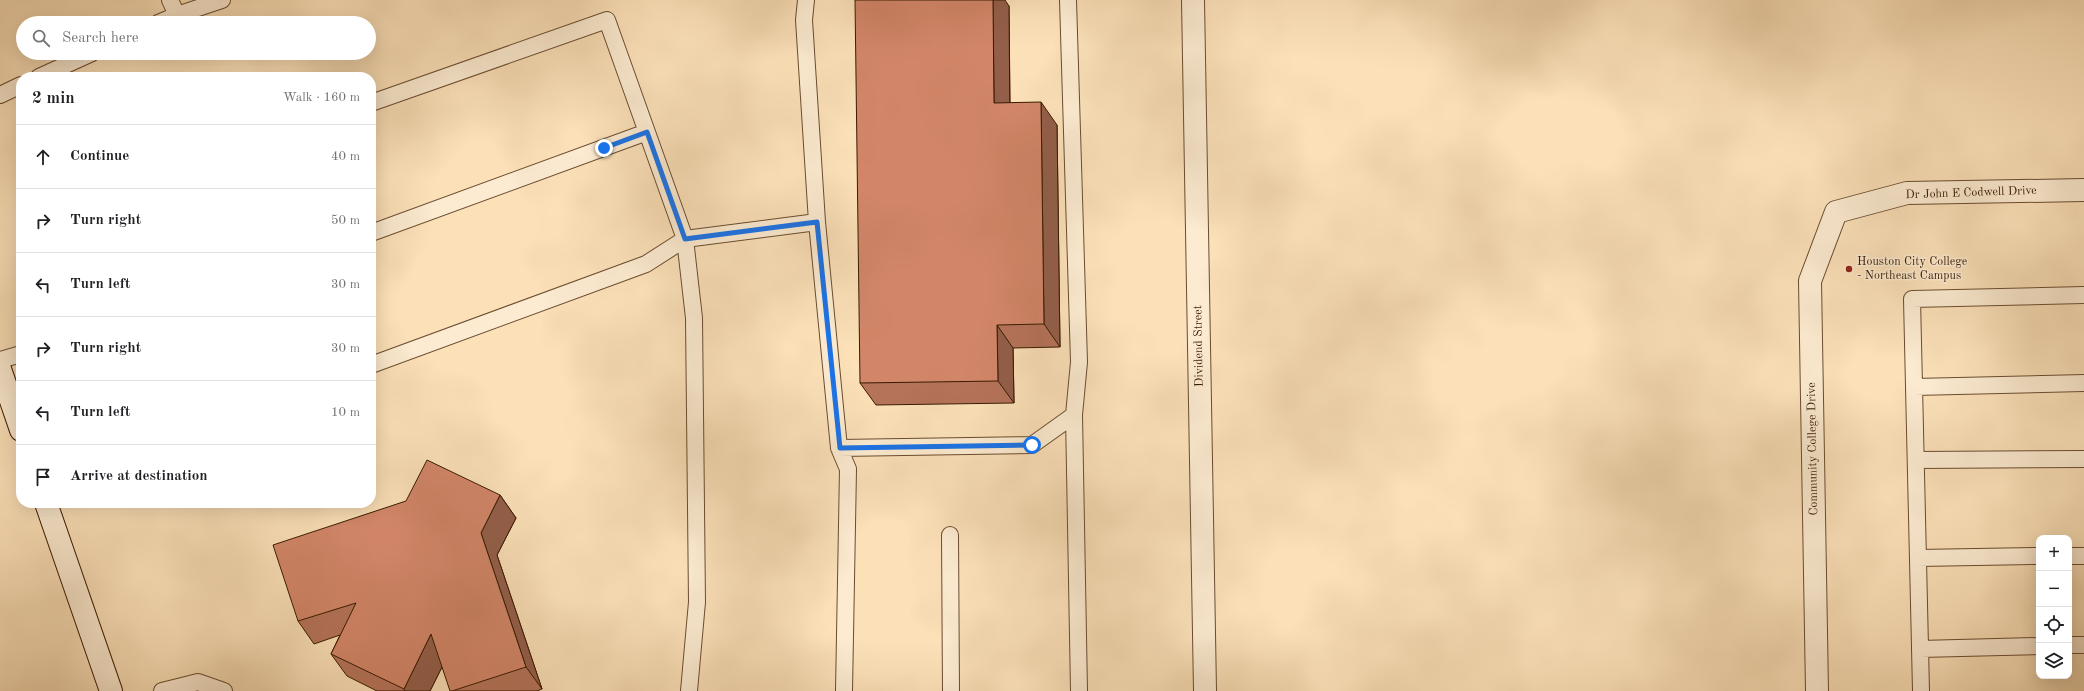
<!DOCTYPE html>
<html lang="en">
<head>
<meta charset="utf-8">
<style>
  :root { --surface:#fff; --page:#f2f2f2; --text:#202124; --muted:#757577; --line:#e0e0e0 }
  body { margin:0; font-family:"Old Standard TT",serif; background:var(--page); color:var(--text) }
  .controls { position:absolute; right:12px; bottom:12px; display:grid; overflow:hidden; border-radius:8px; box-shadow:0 4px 16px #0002 }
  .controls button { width:36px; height:36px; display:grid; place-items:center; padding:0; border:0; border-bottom:1px solid var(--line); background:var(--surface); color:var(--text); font:20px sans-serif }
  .stop { position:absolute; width:12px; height:12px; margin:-9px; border:3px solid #1a73e8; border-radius:50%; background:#fff }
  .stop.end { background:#1a73e8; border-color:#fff; box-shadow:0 1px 4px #0008 }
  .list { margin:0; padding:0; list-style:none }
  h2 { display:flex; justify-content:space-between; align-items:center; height:52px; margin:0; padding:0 16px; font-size:17px }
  h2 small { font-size:13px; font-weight:400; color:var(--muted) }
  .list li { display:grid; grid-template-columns:26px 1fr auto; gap:12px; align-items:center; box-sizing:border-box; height:64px; padding:0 16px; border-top:1px solid var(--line) }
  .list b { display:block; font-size:15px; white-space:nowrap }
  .list em { font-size:13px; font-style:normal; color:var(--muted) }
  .icon { flex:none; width:22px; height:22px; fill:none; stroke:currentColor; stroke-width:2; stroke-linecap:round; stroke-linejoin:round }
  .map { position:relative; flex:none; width:2084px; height:691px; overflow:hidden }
  .search { position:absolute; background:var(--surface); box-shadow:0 4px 16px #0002; left:16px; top:16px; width:360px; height:44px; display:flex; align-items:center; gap:10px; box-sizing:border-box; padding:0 14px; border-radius:22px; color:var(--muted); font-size:15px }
  .panel { position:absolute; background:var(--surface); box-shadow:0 4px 16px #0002; left:16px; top:72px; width:360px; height:436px; border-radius:16px }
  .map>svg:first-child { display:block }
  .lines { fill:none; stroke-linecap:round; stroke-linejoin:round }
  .service-casing { stroke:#6a4c2f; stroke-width:18 }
  .minor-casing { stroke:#6a4c2f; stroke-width:24 }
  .secondary-casing { stroke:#391b01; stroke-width:24 }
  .service { stroke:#fcebd1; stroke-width:16 }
  .minor { stroke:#fcebd1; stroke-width:22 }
  .secondary { stroke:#fcebd1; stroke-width:22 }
  .wall { fill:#b5735a; stroke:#391b01 }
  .shaded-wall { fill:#935e4a; stroke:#391b01 }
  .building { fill:#d28669; stroke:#391b01 }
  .route { stroke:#1a73e8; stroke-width:5 }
  .poi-dot { fill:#8f2418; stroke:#fcebd1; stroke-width:1.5 }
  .labels { text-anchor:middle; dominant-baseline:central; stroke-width:3; stroke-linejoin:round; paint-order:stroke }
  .street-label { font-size:12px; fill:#391b01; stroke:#fcebd1 }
  .poi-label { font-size:12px; fill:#391b01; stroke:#fcebd1; text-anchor:start }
</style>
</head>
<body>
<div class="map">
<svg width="2084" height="691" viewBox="0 0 2084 691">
  <rect width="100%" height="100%" fill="#fbe0b8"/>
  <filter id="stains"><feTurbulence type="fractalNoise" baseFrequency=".005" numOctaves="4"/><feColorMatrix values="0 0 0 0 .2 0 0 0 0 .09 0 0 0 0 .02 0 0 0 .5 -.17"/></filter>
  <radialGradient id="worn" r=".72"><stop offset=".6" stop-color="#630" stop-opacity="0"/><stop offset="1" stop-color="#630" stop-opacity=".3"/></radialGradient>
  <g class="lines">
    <g class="service-casing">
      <path id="service" d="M 170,0 L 177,15
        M 158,23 L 177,15 L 222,0
        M 39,77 L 92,53
        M 0,95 L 21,85
        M 371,103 L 607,20 L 685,239 L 646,264 L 371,365
        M 817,222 L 839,448 L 1032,445 L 1074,415 L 1079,362 L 1068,0
        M 371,233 L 647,132
        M 0,360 L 21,354
        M 1914,387 L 2084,383
        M 1074,415 L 1079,691
        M 839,448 L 848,469 L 844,691
        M 1916,460 L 2084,459
        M 950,535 L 951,691
        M 2069,556 L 2084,556
        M 1918,558 L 2039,556
        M 2069,645 L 2084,645
        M 1920,649 L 2039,646
        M 162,691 L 198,682 L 224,691
        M 689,691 L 697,602 L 694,318 L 685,239 L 817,222 L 804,20 L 806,0
        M 1921,691 L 1912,299 L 2084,295"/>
    </g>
    <g class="minor-casing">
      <path id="minor" d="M 1193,0 L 1205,691
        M 1817,691 L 1810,281 L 1836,212 L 1907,193 L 2084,190"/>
    </g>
    <g class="secondary-casing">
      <path id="secondary" d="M 0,369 L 21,430
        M 46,503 L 111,691"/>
    </g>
    <use href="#service" class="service"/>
    <use href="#minor" class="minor"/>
    <use href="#secondary" class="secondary"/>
  </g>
  <path class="wall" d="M 1009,6 L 1010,103 L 1057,125 L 1060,347 L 1013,348 L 1014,403 L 876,405 L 860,383 Z
    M 500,495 L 516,518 L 497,555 L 542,689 L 537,691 L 452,691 L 442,667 L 430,691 L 377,691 L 347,676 L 331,654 L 340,635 L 314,644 L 298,621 Z"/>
  <path class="shaded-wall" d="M 993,0 L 1005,0 L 1009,6 L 1010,126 L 994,103 Z
    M 1041,102 L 1057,125 L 1060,347 L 1044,324 Z
    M 997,325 L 1013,348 L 1014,403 L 998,381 Z
    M 500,495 L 516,518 L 497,555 L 542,689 L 526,667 L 481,533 Z
    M 431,634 L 447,657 L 430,691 L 405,691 L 404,689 Z"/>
  <path class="building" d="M 855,0 L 993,0 L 994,103 L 1041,102 L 1044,324 L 997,325 L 998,381 L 860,383 Z
    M 427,460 L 500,495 L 481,533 L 526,667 L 452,691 L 450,691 L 431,634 L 404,689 L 331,654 L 356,603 L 298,621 L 273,545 L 406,501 Z"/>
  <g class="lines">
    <path class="route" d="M 604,148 L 647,132 L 685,239 L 817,222 L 840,448 L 1032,445"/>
  </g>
  <circle class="poi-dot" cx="1849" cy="269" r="4"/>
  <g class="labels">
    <g class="street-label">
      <text transform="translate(1971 193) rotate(-2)">Dr John E Codwell Drive</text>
      <text transform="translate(1199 346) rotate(-91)">Dividend Street</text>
      <text transform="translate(1813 449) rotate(-91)">Community College Drive</text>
    </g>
    <g class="poi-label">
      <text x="1857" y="262">Houston City College<tspan x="1857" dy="14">- Northeast Campus</tspan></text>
    </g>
  </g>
  <rect width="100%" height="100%" filter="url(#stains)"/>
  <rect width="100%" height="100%" fill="url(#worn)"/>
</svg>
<div class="controls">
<button>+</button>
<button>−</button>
<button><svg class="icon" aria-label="locate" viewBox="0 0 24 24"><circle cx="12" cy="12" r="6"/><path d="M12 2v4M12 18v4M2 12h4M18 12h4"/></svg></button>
<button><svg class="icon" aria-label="layers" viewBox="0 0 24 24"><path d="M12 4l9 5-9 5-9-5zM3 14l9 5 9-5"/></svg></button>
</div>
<div class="stop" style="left:1032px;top:445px"></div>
<div class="stop end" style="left:604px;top:148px"></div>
<div class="search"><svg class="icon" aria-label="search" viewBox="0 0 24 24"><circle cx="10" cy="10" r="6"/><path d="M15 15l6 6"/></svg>Search here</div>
<section class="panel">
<h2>2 min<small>Walk · 160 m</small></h2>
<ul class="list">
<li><svg class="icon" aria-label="ahead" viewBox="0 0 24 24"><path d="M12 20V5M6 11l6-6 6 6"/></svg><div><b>Continue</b></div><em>40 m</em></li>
<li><svg class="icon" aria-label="right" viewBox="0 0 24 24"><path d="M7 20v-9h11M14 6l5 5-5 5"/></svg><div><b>Turn right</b></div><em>50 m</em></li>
<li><svg class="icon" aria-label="left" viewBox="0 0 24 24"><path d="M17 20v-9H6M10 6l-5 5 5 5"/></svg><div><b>Turn left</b></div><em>30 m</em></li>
<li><svg class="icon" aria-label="right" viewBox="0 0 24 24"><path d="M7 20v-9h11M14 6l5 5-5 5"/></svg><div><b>Turn right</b></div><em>30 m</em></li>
<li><svg class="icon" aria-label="left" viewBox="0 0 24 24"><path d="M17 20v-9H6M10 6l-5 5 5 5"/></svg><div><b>Turn left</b></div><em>10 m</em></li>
<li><svg class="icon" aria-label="arrive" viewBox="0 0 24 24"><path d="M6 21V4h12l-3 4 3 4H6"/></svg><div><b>Arrive at destination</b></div></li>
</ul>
</section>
</div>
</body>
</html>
